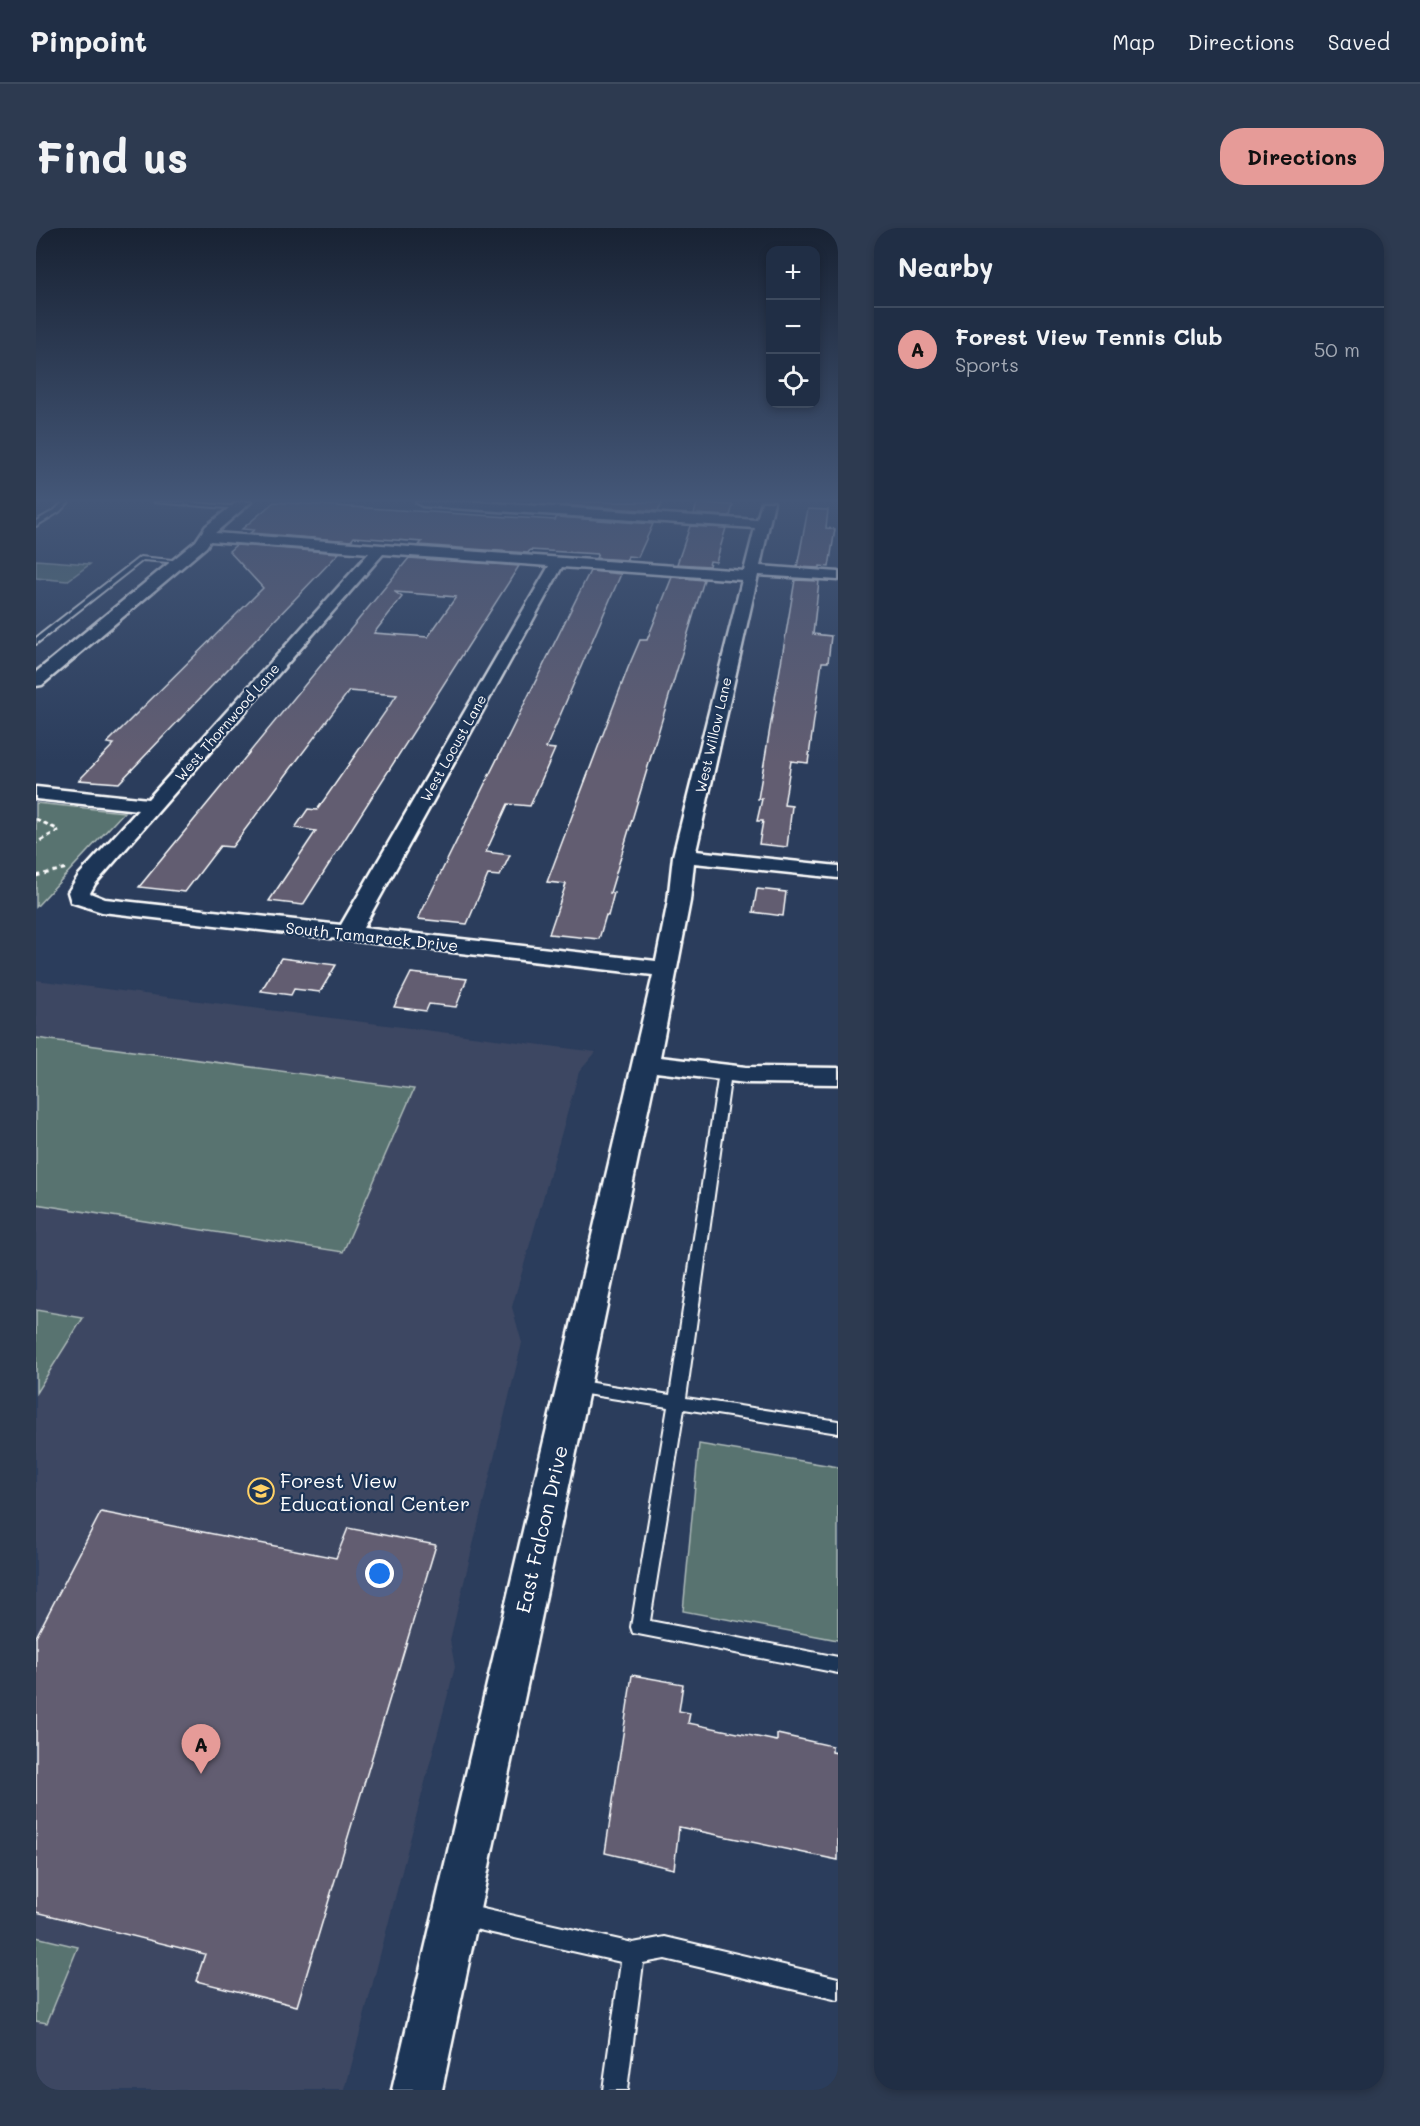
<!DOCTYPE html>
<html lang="en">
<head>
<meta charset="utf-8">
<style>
  :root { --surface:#202e45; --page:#2d3a50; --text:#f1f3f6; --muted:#a2a8b3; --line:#3d4a5e; --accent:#e69b98 }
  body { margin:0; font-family:Mali,sans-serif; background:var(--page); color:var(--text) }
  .controls { position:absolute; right:18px; top:18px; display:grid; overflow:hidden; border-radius:12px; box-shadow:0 3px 9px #0003 }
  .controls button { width:54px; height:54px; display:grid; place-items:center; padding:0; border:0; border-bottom:2px solid var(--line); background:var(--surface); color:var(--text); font:30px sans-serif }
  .you { position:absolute; left:344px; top:1346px; width:21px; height:21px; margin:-15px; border:4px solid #fff; border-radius:50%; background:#1a73e8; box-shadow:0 0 0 9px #1a73e833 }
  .badge { display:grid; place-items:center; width:39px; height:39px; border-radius:50%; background:var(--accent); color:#111; font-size:20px; font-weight:700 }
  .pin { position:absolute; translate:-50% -50px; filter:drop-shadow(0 2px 3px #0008) }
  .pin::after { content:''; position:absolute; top:32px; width:21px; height:18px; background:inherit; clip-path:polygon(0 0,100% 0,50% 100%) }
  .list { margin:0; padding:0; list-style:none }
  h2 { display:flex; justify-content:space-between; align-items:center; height:78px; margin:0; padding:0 24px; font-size:26px }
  h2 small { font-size:20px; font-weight:400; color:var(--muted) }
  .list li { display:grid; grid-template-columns:39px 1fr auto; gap:18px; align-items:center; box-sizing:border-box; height:84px; padding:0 24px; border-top:2px solid var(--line) }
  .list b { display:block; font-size:22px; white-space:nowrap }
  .list p { margin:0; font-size:20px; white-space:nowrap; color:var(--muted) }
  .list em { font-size:20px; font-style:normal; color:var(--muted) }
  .icon { flex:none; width:33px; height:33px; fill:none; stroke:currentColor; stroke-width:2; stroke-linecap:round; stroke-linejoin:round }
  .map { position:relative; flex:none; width:802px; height:1862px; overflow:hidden; border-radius:24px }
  header { display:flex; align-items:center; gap:36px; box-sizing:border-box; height:84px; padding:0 30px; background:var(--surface); border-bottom:2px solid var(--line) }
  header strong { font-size:28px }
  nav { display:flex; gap:33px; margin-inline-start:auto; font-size:21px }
  .intro { display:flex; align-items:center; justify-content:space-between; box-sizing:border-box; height:144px; padding:0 36px }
  h1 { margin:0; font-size:42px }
  .button { padding:15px 27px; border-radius:24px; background:var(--accent); color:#111; font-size:21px; font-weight:700 }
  main { display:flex; gap:36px; padding:0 36px }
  aside { flex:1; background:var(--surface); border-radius:24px; box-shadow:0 3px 9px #0003 }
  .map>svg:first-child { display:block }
  .built { fill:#3c4762 }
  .green { fill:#597370; stroke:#acb9b8; stroke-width:1.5 }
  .building { fill:#625d71; stroke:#fff; stroke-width:1.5; fill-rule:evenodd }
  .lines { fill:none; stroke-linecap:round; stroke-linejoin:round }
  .service-casing { stroke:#fff; stroke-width:4 }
  .minor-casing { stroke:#fff; stroke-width:5 }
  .path { stroke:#fff; stroke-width:3; stroke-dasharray:4.5 4; stroke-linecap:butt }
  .service { fill:#1d3557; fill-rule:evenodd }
  .minor { fill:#1d3557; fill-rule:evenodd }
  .labels { text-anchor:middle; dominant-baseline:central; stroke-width:4.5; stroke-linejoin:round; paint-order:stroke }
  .far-street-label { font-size:14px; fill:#fff; stroke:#1d3557 }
  .street-label { font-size:16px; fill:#fff; stroke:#1d3557 }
  .near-poi-label { font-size:20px; fill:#fff; stroke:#1d3557; text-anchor:start }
  .near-street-label { font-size:20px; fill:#fff; stroke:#1d3557 }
</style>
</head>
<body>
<header>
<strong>Pinpoint</strong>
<nav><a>Map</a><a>Directions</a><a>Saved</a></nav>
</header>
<div class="intro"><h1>Find us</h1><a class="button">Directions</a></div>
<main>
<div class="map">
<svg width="802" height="1862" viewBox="0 0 802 1862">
  <rect width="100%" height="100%" fill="#2b3d5c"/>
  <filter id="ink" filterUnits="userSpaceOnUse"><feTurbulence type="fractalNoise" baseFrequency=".0167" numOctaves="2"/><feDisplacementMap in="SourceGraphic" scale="12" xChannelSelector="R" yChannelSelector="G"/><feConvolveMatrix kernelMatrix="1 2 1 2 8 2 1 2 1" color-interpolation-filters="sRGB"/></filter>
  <g filter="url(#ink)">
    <path class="built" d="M 0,752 L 560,824 L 543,844 L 476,1079 L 486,1115 L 414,1412 L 419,1439 L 309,1862 L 0,1862 Z"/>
    <path class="green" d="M 0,332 L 54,336 L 31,353 L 0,350 Z
      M 0,575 L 88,584 L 0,679 Z
      M 0,810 L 378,861 L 307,1024 L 0,976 Z
      M 0,1082 L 47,1090 L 0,1165 Z
      M 663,1216 L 802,1239 L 802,1412 L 647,1383 Z
      M 0,1709 L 42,1719 L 11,1795 L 0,1793 Z"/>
    <path class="building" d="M 238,274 L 519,292 L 521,289 L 617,296 L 602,329 L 592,328 L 591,332 L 560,330 L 562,326 L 494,322 L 492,325 L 383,317 L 386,314 L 318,309 L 315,313 L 214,305 L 218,302 L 206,301 Z
      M 530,274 L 627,274 L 622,283 L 528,277 Z
      M 661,275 L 697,277 L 694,288 L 658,286 Z
      M 772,281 L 792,282 L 790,300 L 799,301 L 793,339 L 784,338 L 784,340 L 761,339 Z
      M 654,298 L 690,300 L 680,334 L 674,333 L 673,338 L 641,336 Z
      M 200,317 L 303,325 L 83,555 L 43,552 L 78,516 L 71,515 L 227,360 L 193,323 Z
      M 373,330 L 483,338 L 267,677 L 233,673 L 280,603 L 259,600 L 272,581 L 281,582 L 361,467 L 313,463 L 196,619 L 184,618 L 149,664 L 103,659 ZM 359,364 L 420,369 L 392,409 L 338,405 L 366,369 Z
      M 554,343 L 585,346 L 510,520 L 519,521 L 494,578 L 472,576 L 450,624 L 474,627 L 464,648 L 452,647 L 431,696 L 382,691 Z
      M 636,349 L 668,352 L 574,665 L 578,665 L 572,688 L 570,687 L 563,711 L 513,706 L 530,656 L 511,654 L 592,440 L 604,412 L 611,412 Z
      M 759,352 L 783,353 L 777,406 L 795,408 L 792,434 L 786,434 L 772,535 L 755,533 L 748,577 L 756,578 L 751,619 L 723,616 L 727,593 L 721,593 L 726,571 L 722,571 Z
      M 721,661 L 750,664 L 747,688 L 717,684 Z
      M 245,730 L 300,737 L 284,764 L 258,761 L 255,767 L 225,763 Z
      M 375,745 L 431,751 L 420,779 L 393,776 L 390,783 L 358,779 Z
      M 65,1284 L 300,1330 L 312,1300 L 400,1317 L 261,1778 L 160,1753 L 169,1726 L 0,1684 L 0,1409 Z
      M 596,1447 L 647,1456 L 643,1483 L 654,1485 L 652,1495 L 741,1513 L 741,1506 L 796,1518 L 796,1524 L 802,1525 L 802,1632 L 643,1599 L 638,1641 L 569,1625 Z"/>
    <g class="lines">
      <g class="service-casing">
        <path id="service" d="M 27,274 L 33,274 L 23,284 L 0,298 L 0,293 L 19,282 Z
          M 118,274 L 146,274 L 206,279 L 203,281 Z
          M 104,329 L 147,333 L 144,335 L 107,332 L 0,416 L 0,410 Z
          M 689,841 L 695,845 L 650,1170 L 802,1193 L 802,1205 L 648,1181 L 614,1393 L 802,1429 L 802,1445 L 597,1405 L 595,1399 L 632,1179 L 537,1164 L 531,1162 L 529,1158 L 531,1154 L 537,1152 L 634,1167 L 683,845 Z
          M 425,1676 L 597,1715 L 629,1709 L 802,1750 L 802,1772 L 629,1731 L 607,1735 L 591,1862 L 567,1862 L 585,1734 L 425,1698 L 417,1695 L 414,1687 L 417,1679 Z"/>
      </g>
      <g class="minor-casing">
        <path id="minor" d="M 201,274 L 215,274 L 179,305 L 708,343 L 719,300 L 386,278 L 380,274 L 441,274 L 721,292 L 726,274 L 738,274 L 724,338 L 802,344 L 802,352 L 722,347 L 660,623 L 802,638 L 802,650 L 658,635 L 654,673 L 624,829 L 710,839 L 802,840 L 802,856 L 710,855 L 620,844 L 406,1862 L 356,1862 L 617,747 L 66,684 L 35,674 L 32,664 L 43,647 L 102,582 L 0,571 L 0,559 L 112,571 L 333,325 L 174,313 L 170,319 L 6,457 L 0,458 L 0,444 L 160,313 L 170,298 ZM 347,326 L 513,338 L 305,697 L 69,671 L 54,665 L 59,656 ZM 526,339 L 706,352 L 637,628 L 632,673 L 620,733 L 327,700 Z"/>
      </g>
      <path class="path" d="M 0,591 L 23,602 L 0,615
        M 0,648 L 31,640"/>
      <use href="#service" class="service"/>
      <use href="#minor" class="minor"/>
    </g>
  </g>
  <linearGradient id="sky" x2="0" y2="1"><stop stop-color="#182233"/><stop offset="0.51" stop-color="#445778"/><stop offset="1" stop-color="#445778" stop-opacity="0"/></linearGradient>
  <rect width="802" height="534" fill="url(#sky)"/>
  <defs>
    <g id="school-ring" transform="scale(1.35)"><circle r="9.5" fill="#1d3557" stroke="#ffd166" stroke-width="1.5"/><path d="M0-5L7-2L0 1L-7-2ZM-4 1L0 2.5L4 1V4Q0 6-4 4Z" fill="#ffd166"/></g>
  </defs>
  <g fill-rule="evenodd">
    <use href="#school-ring" x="225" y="1263"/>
  </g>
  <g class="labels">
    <g class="far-street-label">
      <text transform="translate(191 494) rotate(-49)">West Thornwood Lane</text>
      <text transform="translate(677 507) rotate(-77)">West Willow Lane</text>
      <text transform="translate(417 520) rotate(-61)">West Locust Lane</text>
    </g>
    <g class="street-label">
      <text transform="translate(336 708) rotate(6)">South Tamarack Drive</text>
    </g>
    <g class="near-poi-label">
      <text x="244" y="1252">Forest View<tspan x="244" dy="23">Educational Center</tspan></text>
    </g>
    <g class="near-street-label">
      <text transform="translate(505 1301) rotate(-77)">East Falcon Drive</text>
    </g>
  </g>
</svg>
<div class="controls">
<button>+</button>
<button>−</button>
<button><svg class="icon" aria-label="locate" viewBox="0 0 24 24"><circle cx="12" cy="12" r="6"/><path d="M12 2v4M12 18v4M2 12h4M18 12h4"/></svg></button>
</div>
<div class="you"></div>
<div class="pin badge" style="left:165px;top:1546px">A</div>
</div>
<aside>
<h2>Nearby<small></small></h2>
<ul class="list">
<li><span class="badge">A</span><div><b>Forest View Tennis Club</b><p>Sports</p></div><em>50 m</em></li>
</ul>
</aside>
</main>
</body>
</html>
